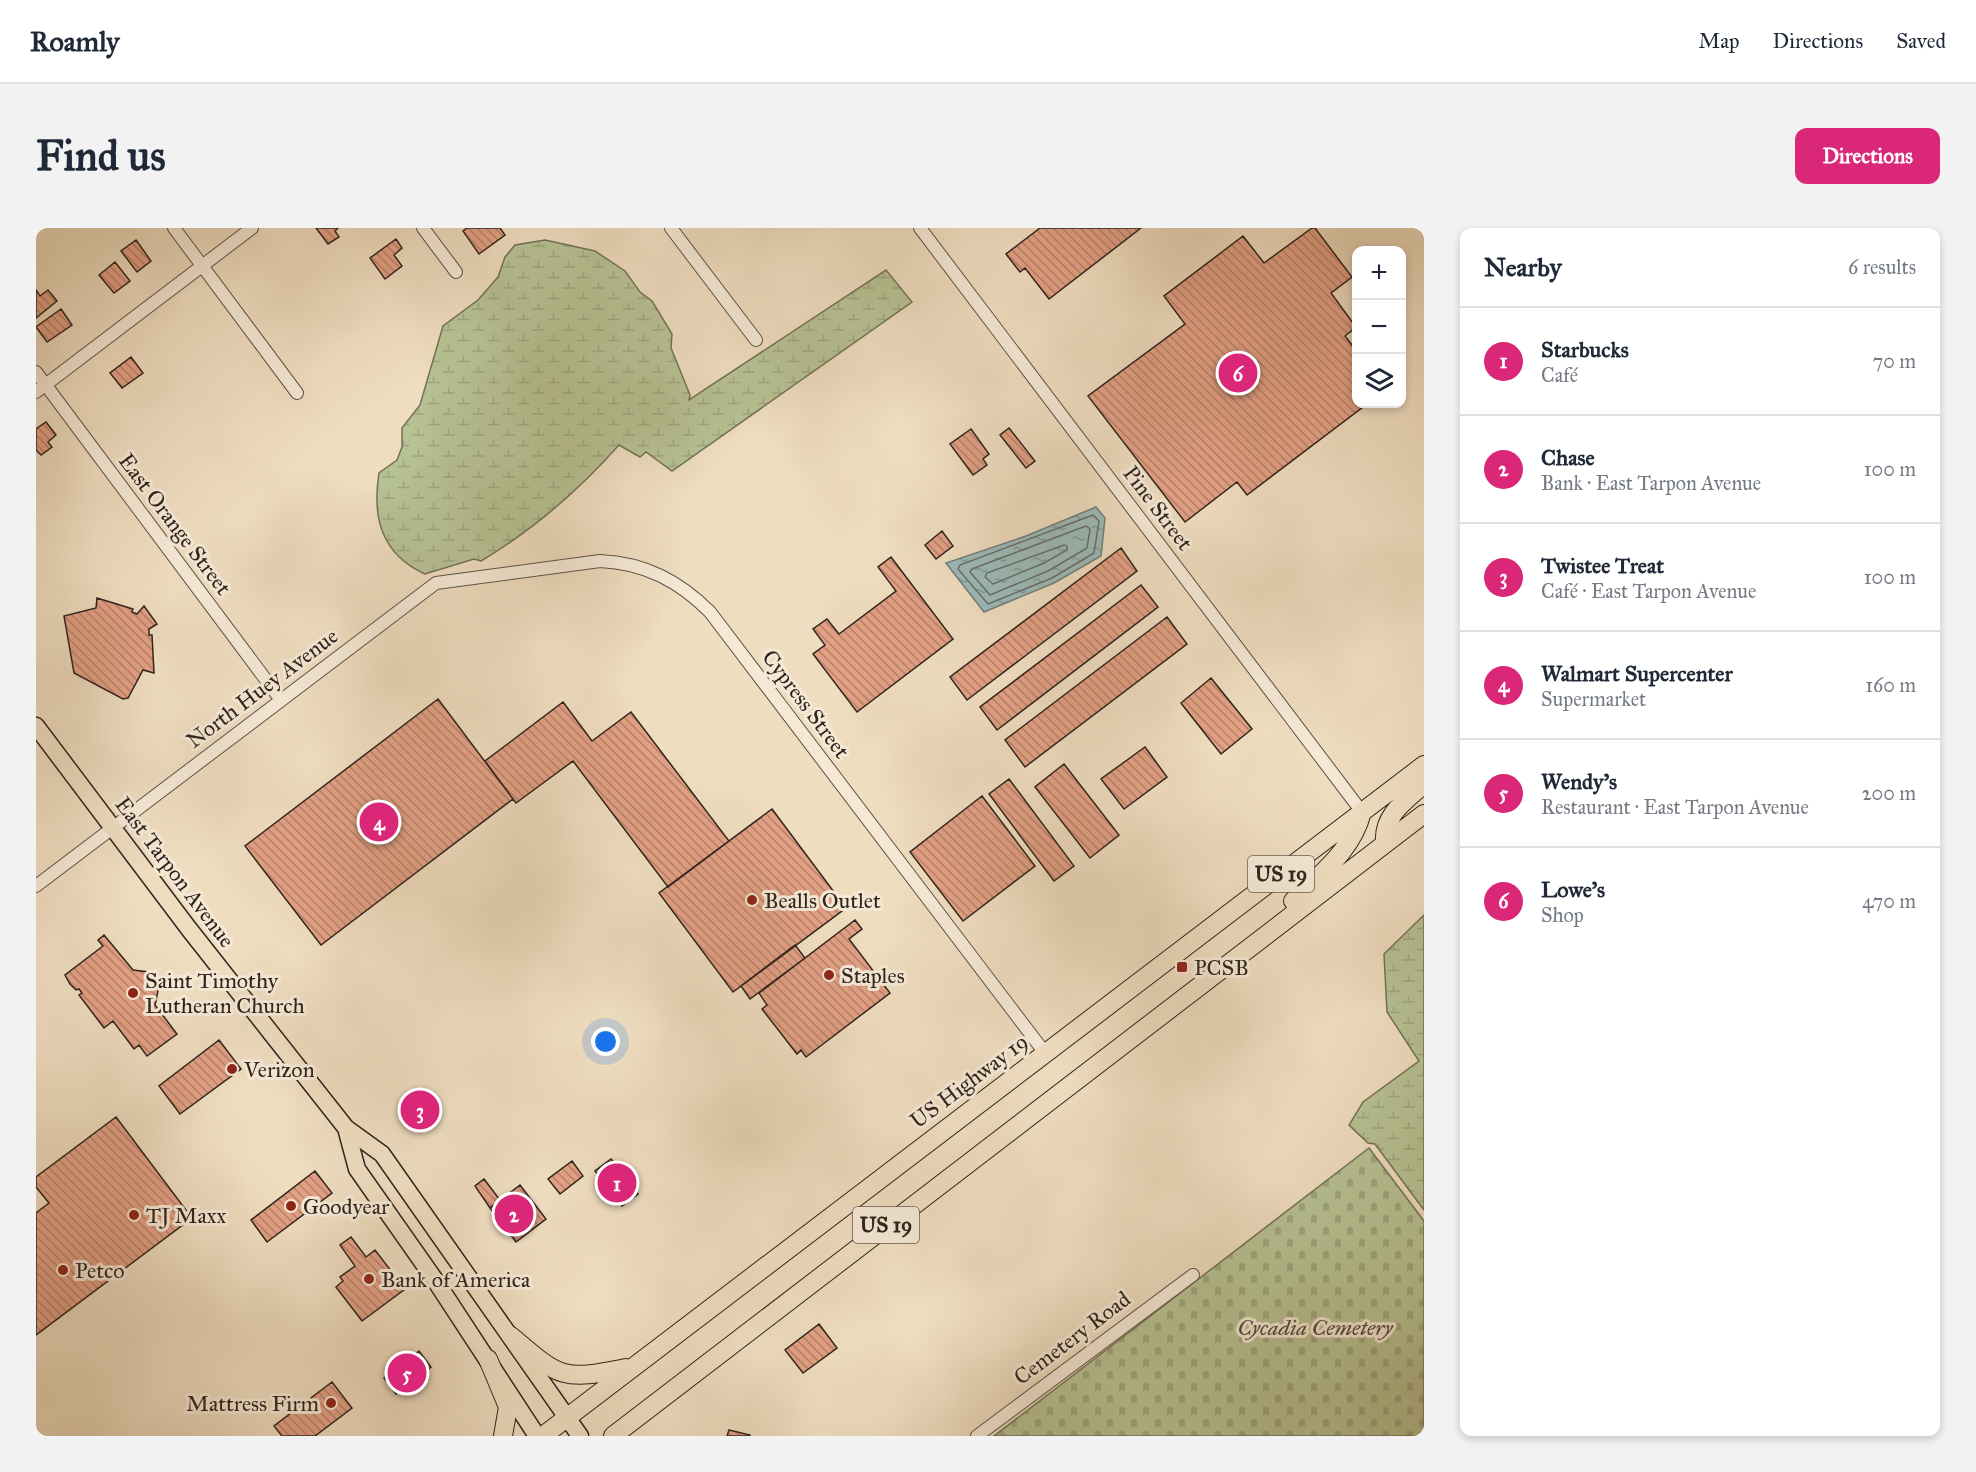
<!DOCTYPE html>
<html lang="en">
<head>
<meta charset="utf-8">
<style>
  :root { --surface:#fff; --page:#f2f2f3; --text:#1f2937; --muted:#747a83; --line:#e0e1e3; --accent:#db2777 }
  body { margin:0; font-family:"IM FELL Great Primer",serif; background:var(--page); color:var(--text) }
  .controls { position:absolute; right:18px; top:18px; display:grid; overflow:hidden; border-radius:12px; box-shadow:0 3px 9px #0003 }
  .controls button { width:54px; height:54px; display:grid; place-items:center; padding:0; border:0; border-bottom:2px solid var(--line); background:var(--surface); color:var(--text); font:30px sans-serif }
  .you { position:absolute; left:570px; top:814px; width:21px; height:21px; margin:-15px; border:4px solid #fff; border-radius:50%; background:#1a73e8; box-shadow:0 0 0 9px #1a73e833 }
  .badge { display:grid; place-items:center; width:39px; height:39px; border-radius:50%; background:var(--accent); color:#fff; font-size:20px; font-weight:700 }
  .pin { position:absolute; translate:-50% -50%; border:3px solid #fff; box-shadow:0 2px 6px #0006 }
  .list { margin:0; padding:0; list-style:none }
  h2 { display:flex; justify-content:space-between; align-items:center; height:78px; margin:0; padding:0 24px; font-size:26px }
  h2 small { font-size:20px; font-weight:400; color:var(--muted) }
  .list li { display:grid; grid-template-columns:39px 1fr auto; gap:18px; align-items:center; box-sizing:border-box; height:108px; padding:0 24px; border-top:2px solid var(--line) }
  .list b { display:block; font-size:22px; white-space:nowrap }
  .list p { margin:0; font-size:20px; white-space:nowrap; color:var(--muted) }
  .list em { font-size:20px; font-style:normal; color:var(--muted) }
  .icon { flex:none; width:33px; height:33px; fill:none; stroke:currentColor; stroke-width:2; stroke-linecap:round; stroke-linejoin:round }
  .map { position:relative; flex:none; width:1388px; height:1208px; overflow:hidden; border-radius:12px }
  header { display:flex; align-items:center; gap:36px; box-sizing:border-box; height:84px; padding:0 30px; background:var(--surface); border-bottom:2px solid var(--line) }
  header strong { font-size:28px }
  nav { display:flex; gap:33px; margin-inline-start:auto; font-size:21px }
  .intro { display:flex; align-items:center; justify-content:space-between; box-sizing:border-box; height:144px; padding:0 36px }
  h1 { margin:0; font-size:42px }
  .button { padding:15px 27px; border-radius:12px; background:var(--accent); color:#fff; font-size:21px; font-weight:700 }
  main { display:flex; gap:36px; padding:0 36px }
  aside { flex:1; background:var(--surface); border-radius:12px; box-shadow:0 3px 9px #0003 }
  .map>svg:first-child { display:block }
  .wetland { fill:url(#wetland-marsh); stroke:#737258; stroke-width:1.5 }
  .cemetery { fill:url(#cemetery-stones); stroke:#737258; stroke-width:1.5 }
  .water { fill:url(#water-ripples); stroke:#707e7b; stroke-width:1.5 }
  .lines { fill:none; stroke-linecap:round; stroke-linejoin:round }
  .shore { stroke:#666e6b; stroke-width:1.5 }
  .building { fill:url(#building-back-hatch); stroke:#2f231d; stroke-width:1.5 }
  .minor-casing { stroke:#5f5246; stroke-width:14 }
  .major-casing { stroke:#2f231d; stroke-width:19 }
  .highway-casing { stroke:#2f231d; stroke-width:20 }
  .minor { stroke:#f5e9d6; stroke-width:12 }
  .major { stroke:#efddc0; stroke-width:16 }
  .highway { stroke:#efddc0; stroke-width:18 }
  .poi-dot { fill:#8f2418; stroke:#f5e9d6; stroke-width:2 }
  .labels { text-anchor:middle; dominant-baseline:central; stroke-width:6; stroke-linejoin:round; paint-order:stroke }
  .shield { fill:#f5e9d6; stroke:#6a5e54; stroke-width:1.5 }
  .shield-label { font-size:21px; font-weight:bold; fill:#2f231d }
  .street-label { font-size:22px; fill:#2f231d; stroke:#f5e9d6 }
  .poi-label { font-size:22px; fill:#2f231d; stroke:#f5e9d6; text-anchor:start }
  .park-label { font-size:22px; font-style:italic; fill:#514b3b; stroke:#f5e9d6 }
</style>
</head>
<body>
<header>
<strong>Roamly</strong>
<nav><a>Map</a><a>Directions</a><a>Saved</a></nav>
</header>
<div class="intro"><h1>Find us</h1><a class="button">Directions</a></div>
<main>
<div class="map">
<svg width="1388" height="1208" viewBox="0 0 1388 1208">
  <defs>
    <pattern id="wetland-marsh" width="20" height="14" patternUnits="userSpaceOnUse" patternTransform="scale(1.5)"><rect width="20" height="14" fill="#b7c294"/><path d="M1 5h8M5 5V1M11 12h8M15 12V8" fill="none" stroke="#9ea67f"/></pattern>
    <pattern id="cemetery-stones" width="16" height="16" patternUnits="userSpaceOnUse" patternTransform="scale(1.5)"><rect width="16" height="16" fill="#b7c294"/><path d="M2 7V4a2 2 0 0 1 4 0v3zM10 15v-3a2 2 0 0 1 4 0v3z" fill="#9ea67f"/></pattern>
    <pattern id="water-ripples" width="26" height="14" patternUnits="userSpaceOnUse" patternTransform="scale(1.5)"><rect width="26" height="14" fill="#9cbab9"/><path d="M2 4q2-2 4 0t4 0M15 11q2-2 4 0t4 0" fill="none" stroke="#809796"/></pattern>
    <pattern id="building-back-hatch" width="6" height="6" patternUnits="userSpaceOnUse" patternTransform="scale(1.5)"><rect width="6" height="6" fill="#e2a084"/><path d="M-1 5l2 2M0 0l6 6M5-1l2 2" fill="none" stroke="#b8826b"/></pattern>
  </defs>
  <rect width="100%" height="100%" fill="#efddc0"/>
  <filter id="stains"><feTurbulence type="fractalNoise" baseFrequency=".00333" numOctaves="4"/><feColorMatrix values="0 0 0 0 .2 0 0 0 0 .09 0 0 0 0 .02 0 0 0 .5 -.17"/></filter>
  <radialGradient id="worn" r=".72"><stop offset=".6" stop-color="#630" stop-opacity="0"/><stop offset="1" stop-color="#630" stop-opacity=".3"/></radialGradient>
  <path class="wetland" d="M 509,12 L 559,23 L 589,43 L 604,64 L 616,73 L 636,106 L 635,120 L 654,167 L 653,172 L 850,42 L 876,74 L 636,243 L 610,224 L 604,229 L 583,217 C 543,262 497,302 445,333 L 438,331 L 389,346 C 345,326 336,289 343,245 L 361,232 L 366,219 L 366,200 L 384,177 L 407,98 L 442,72 L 462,49 L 469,29 L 479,17 Z
    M 1388,687 L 1388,982 L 1339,916 L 1332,915 L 1313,897 L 1327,874 L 1383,833 L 1351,784 L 1348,726 Z"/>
  <path class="cemetery" d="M 1333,920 L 1388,993 L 1388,1208 L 958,1208 Z"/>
  <path class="water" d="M 1060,279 L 1069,290 L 1065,328 L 1018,355 L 948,384 L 910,335 L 990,308 Z"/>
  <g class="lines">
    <path class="shore" d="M 1057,287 L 1063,293 L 1058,325 L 1016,350 L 952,376 L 922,341 L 924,337 Z
      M 1050,298 L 1054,301 L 1051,320 L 1012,343 L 954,367 L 934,344 L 936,341 Z
      M 1028,317 L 1031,318 L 1031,322 L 1008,335 L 957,356 L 949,349 L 951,345 Z"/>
  </g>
  <path class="building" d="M 280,0 L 302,0 L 299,3 L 303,9 L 292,16 Z
    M 431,0 L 464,0 L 469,7 L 443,26 L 427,3 Z
    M 1004,0 L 1105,0 L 1013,71 L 989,40 L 984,44 L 970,26 Z
    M 1276,0 L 1279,0 L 1316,49 L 1295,65 L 1320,99 L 1309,108 L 1320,122 L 1320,176 L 1331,176 L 1211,267 L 1201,254 L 1149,294 L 1052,168 L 1149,96 L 1128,68 L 1207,8 L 1228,35 Z
    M 360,11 L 366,20 L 358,27 L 366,38 L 349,51 L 334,30 Z
    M 100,12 L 115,33 L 101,44 L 85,23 Z
    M 79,34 L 94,53 L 78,65 L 63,47 Z
    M 0,62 L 4,68 L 12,62 L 21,73 L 0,90 Z
    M 25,81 L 36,97 L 11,114 L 0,99 Z
    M 95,129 L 107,145 L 86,160 L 74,145 Z
    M 10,194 L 20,207 L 12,214 L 16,219 L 5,227 L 0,222 L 0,201 Z
    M 973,200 L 999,233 L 990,240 L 964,207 Z
    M 935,201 L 953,226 L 947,231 L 951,237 L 937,247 L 914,216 Z
    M 906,303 L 917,318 L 900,331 L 889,317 Z
    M 1085,320 L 1101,343 L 931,472 L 914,449 Z
    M 855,329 L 917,411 L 821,484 L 777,426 L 789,417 L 777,401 L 791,391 L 803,406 L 860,363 L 842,339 Z
    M 1105,357 L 1122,379 L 961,502 L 944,479 Z
    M 61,370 L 97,381 L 96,384 L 101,386 L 108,378 L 121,396 L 113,401 L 113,407 L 116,407 L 118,445 L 107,442 L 92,470 L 87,471 L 38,445 L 28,388 L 60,380 Z
    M 1131,389 L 1151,416 L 989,539 L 969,512 Z
    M 1175,450 L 1216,501 L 1185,526 L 1145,475 Z
    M 402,471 L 477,571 L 285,717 L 209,618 Z
    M 527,474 L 556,513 L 595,484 L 693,613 L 632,659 L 537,533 L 480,575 L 449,533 Z
    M 1109,519 L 1131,549 L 1088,581 L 1065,551 Z
    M 1028,536 L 1083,607 L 1054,630 L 999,559 Z
    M 973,551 L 1038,638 L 1018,653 L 953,566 Z
    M 946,568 L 999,638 L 927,693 L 874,624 Z
    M 736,581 L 810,680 L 697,764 L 623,665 Z
    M 819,692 L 826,701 L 813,711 L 854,765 L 770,829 L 765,822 L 761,826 L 726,781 L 731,777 L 723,765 Z
    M 68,707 L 97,742 L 113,744 L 123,758 L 119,777 L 141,806 L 111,828 L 103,817 L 98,821 L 77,793 L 68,800 L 43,767 L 46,765 L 43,761 L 40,762 L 34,756 L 29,747 L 67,718 L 62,712 Z
    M 759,717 L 769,730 L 714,771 L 705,758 Z
    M 183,812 L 205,841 L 144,886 L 123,858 Z
    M 398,867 L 403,874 L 385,888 L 380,881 Z
    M 80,889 L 156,990 L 0,1107 L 0,985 L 13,975 L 0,959 L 0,949 Z
    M 575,931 L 602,966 L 586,978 L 559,943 Z
    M 536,933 L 547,948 L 524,966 L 512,951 Z
    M 279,943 L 296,965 L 231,1014 L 215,992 Z
    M 448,951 L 464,972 L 454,980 L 439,958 Z
    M 484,957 L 510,991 L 480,1014 L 454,980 Z
    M 315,1009 L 330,1029 L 339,1022 L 369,1061 L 326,1093 L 300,1059 L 307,1053 L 304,1049 L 319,1038 L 304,1017 Z
    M 783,1096 L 801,1120 L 767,1145 L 749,1122 Z
    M 383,1123 L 395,1139 L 360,1166 L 348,1150 Z
    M 296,1154 L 316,1180 L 279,1208 L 246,1208 L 238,1198 Z
    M 693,1202 L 714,1207 L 714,1208 L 691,1208 Z"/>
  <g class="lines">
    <g class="minor-casing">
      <path id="minor" d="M 138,0 L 261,165
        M 387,0 L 420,44
        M 635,0 L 720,112
        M 884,0 L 1326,584
        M 0,144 L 245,472
        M 0,164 L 216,0
        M 0,658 L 400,355 L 564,333 C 609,335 643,353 674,384 L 1009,825
        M 941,1208 L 1157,1047"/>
    </g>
    <g class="major-casing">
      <path id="major" d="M 0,498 L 153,701 L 310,900 L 346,926 L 544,1208
        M 310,900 L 321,941 L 399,1052 L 501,1208"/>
    </g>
    <g class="highway-casing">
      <path id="highway" d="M 1349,614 C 1347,587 1369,573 1388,556
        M 1257,673 C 1285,645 1316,623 1326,584
        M 475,1108 C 524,1150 526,1153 590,1140
        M 452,1131 L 472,1179 L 467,1208
        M 507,1208 L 1388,537
        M 577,1208 L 1388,586"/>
    </g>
    <use href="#minor" class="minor"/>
    <use href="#major" class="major"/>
    <use href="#highway" class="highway"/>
  </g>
  <g class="poi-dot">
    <circle cx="716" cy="672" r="6"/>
    <rect x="1140" y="733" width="12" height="12" rx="3"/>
    <circle cx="793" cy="747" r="6"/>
    <circle cx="97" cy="765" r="6"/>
    <circle cx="196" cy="841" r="6"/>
    <circle cx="255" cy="978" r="6"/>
    <circle cx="98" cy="987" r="6"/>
    <circle cx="27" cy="1042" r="6"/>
    <circle cx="333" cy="1051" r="6"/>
    <circle cx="295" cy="1175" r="6"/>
  </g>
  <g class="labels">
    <g class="shield">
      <rect x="1212" y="628" width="66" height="36" rx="4.5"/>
      <rect x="817" y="979" width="66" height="36" rx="4.5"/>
    </g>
    <g class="shield-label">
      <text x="1245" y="646">US 19</text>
      <text x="850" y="997">US 19</text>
    </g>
    <g class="street-label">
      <text transform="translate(1122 280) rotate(53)">Pine Street</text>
      <text transform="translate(139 296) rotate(53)">East Orange Street</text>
      <text transform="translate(226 460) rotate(-37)">North Huey Avenue</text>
      <text transform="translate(770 476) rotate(53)">Cypress Street</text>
      <text transform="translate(139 644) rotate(53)">East Tarpon Avenue</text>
      <text transform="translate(933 853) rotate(-37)">US Highway 19</text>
      <text transform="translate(1036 1110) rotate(-37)">Cemetery Road</text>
    </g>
    <g class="poi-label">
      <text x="728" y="672">Bealls Outlet</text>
      <text x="1158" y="739">PCSB</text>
      <text x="805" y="747">Staples</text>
      <text x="109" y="752">Saint Timothy<tspan x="109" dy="25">Lutheran Church</tspan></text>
      <text x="208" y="841">Verizon</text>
      <text x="267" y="978">Goodyear</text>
      <text x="110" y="987">TJ Maxx</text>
      <text x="39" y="1042">Petco</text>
      <text x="345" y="1051">Bank of America</text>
      <text x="283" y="1175" text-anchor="end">Mattress Firm</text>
    </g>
    <g class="park-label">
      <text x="1279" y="1099">Cycadia Cemetery</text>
    </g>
  </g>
  <rect width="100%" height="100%" filter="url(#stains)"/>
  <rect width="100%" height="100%" fill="url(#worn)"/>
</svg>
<div class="controls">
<button>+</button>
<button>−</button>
<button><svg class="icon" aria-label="layers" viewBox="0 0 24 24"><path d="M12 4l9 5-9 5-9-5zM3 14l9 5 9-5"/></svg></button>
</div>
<div class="you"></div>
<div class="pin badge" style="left:581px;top:955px">1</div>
<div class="pin badge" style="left:478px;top:986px">2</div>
<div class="pin badge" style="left:384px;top:882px">3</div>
<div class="pin badge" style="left:343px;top:594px">4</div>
<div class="pin badge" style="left:371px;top:1145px">5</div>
<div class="pin badge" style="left:1202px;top:145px">6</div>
</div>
<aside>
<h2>Nearby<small>6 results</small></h2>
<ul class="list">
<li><span class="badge">1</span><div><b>Starbucks</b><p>Café</p></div><em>70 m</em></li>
<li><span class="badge">2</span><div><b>Chase</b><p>Bank · East Tarpon Avenue</p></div><em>100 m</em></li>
<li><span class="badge">3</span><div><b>Twistee Treat</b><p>Café · East Tarpon Avenue</p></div><em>100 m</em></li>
<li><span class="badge">4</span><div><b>Walmart Supercenter</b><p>Supermarket</p></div><em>160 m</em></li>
<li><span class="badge">5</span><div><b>Wendy's</b><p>Restaurant · East Tarpon Avenue</p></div><em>200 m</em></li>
<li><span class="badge">6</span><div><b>Lowe's</b><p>Shop</p></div><em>470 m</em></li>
</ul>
</aside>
</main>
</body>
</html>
